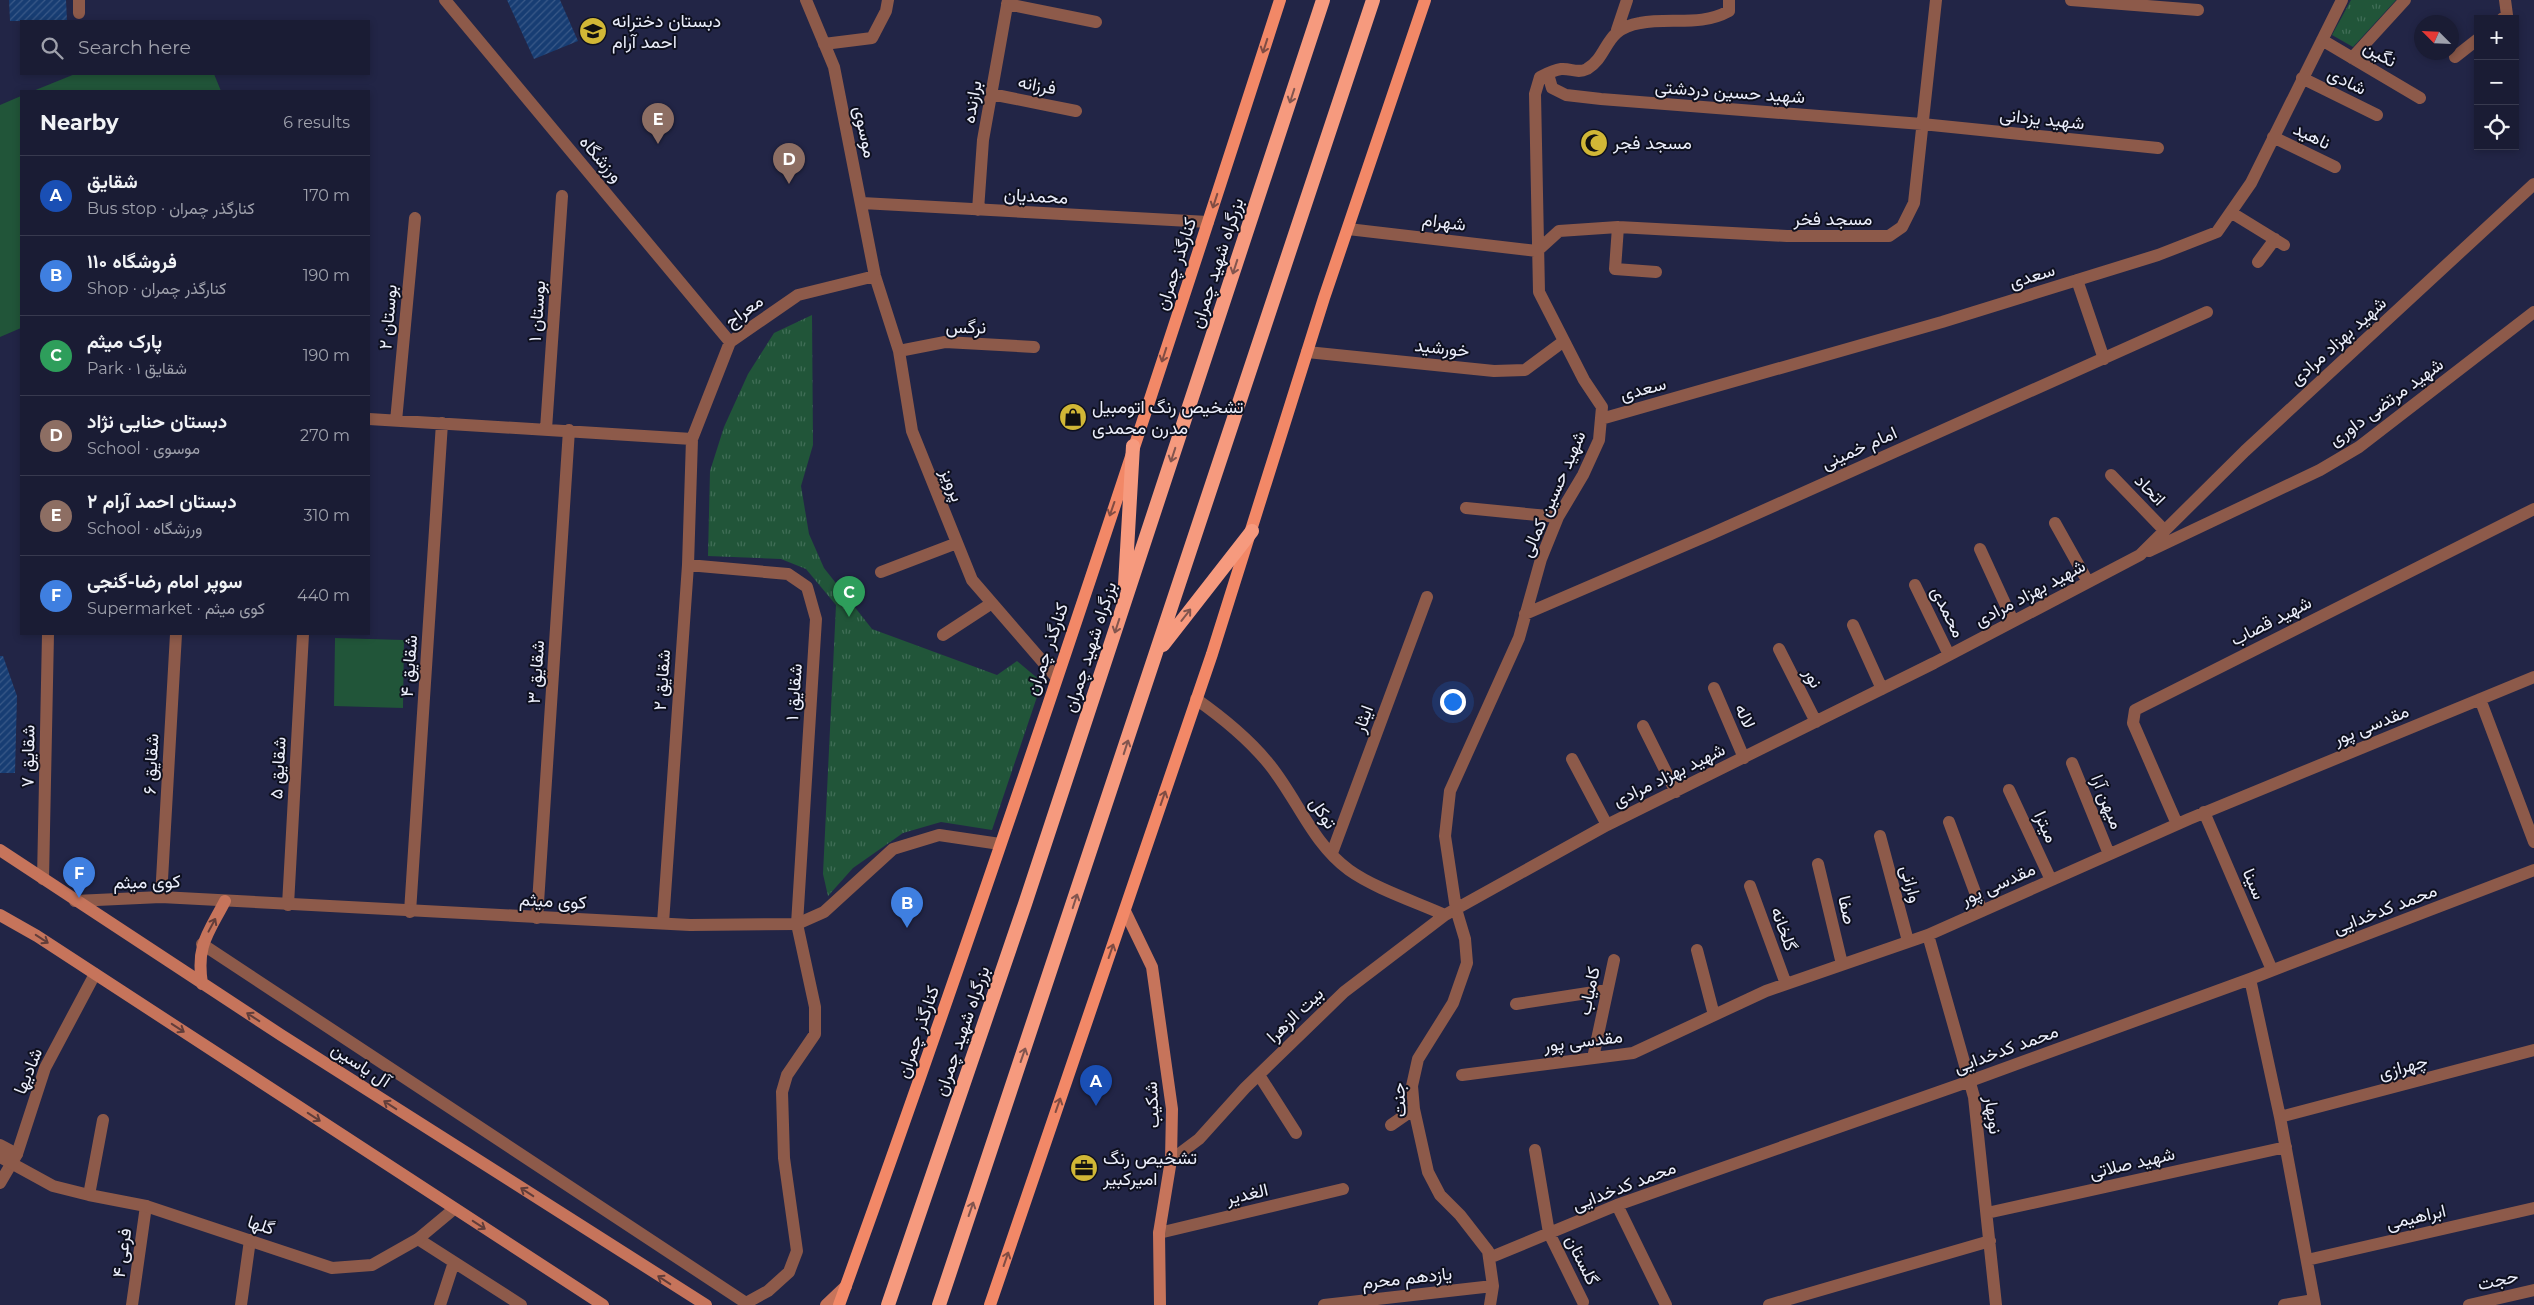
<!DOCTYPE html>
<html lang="en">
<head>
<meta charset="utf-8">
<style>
  :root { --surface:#1a1c34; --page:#23253c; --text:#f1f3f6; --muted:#9fa1ac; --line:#383a4f; --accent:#d1b736 }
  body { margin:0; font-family:Montserrat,Vazirmatn,sans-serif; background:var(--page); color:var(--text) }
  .controls { position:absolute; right:15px; top:15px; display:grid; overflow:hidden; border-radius:0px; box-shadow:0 2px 8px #0003 }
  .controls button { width:45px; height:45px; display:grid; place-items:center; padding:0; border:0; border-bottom:1px solid var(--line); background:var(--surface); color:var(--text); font:25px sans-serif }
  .compass { position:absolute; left:2414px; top:15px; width:45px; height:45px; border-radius:50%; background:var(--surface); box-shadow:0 2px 8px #0003; rotate:294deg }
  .you { position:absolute; left:1452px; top:701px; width:18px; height:18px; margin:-12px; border:4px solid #fff; border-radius:50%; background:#1a73e8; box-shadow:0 0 0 8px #1a73e833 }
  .badge { display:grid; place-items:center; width:32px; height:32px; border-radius:50%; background:var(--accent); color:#fff; font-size:16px; font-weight:700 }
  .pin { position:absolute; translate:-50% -41px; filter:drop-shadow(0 1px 2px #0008) }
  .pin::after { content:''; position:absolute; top:26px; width:18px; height:15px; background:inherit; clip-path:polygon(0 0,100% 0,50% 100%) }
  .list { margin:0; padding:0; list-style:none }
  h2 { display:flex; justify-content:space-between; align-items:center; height:65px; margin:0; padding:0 20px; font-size:21px }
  h2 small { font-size:16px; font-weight:400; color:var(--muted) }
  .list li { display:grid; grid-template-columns:32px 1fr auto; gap:15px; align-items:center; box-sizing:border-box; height:80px; padding:0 20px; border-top:1px solid var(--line) }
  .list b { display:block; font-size:19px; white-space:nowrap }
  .list p { margin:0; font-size:16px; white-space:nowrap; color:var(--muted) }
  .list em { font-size:16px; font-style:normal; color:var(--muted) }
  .icon { flex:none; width:28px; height:28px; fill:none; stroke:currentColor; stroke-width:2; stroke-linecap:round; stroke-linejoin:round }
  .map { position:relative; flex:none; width:2534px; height:1305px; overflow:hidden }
  .search { position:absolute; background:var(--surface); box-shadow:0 2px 8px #0003; left:20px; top:20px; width:350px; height:55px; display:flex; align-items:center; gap:12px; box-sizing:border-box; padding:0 18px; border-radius:0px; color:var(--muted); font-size:19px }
  .panel { position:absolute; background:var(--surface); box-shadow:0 2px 8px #0003; left:20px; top:90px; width:350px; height:545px; border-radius:0px }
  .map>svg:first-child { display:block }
  .grass { fill:#215539 }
  .park { fill:url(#park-tufts) }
  .building { fill:url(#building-hatch) }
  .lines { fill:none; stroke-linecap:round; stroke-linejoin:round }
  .minor { stroke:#8d5a4a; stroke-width:12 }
  .tertiary { stroke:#8d5a4a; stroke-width:12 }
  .secondary { stroke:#c6745b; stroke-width:12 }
  .primary { stroke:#f28867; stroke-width:12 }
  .trunk { stroke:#f69a7e; stroke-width:14 }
  .oneway { stroke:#804c43 }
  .oneway2 { stroke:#82554e }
  .oneway3 { stroke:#613d3a }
  .labels { text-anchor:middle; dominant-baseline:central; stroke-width:4; stroke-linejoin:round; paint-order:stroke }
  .poi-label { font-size:18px; fill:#ebeefb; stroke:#0e101f; text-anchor:start }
  .street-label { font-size:18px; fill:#ebeefb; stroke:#0e101f }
</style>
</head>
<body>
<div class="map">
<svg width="2534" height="1305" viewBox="0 0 2534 1305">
  <defs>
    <pattern id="park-tufts" width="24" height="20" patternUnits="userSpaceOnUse" patternTransform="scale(1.25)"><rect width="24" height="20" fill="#215539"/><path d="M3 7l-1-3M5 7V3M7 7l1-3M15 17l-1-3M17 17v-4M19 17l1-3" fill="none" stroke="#416e57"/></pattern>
    <pattern id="building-hatch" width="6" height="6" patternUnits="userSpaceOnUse" patternTransform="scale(1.25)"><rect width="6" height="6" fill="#173d73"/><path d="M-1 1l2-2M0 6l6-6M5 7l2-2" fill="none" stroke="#395988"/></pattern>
  </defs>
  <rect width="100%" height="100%" fill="#222546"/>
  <path class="grass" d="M 75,74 L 214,74 L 221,91 L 33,91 Z
    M 21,96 L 21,328 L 0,337 L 0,105 Z
    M 335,638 L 404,640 L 403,708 L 334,706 Z"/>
  <path class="park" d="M 2351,0 L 2396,0 L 2353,47 L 2332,35 Z
    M 812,315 L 813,445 L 801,486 L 809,534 L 824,568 L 872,629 L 997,675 L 1017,661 L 1042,682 L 992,830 L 941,822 L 903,833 L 853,868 L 828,896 L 823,874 L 836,605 L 806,569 L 781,559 L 708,556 L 710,471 L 724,427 L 748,374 L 774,333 Z"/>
  <path class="building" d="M 9,0 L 66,0 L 67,21 L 10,21 Z
    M 507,0 L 560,0 L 578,41 L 534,59 Z
    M 0,656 L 3,656 L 17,696 L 15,773 L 0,773 Z"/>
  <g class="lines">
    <path class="minor" d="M 79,0 L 79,13
      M 445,0 L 730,342
      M 806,0 L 834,67 L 875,276 L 899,351 L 912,431 L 972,580 L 1056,677
      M 2071,0 L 2198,10
      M 1007,4 L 1096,22
      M 2502,19 L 2507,15 L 2505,0
      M 1617,30 L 1627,0
      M 2322,40 L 2420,98
      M 824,44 L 872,38 L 886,11 L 888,0
      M 2455,57 L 2478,39
      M 2352,58 L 2405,0
      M 1548,74 L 1552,88 L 1566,95 L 1601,99 L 1922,124 L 2158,148
      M 2302,78 L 2377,115
      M 991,94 L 1076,111
      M 2273,137 L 2335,167
      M 862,203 L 1208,222
      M 978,210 L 983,140 L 1008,0
      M 2232,213 L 2284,245
      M 1618,227 L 1615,269 L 1656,272
      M 1348,229 L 1537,251 L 1559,231 L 1618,227 L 1787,236 L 1889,236 L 1902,227 L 1914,203 L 1936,0
      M 2258,262 L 2275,239
      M 2077,280 L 2104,359
      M 899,351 L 945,342 L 1034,347
      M 1307,352 L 1494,371 L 1525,370 L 1564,341
      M 369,419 L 692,439
      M 1601,419 L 1942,322 L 2158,255 L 2217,232 L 2251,183 L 2342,0
      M 396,421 L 415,218
      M 546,429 L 562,196
      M 2111,475 L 2164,530
      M 1466,508 L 1558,517
      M 2055,523 L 2088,582
      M 1980,549 L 2013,621
      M 2149,551 L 2320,470 L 2359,447 L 2534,312
      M 881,572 L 957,543
      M 1915,585 L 1949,655
      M 1525,614 L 1711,534 L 2207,312
      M 1853,625 L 1882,689
      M 943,635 L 992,603
      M 1779,649 L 1816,722
      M 1714,688 L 1744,758
      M 1196,699 C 1223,718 1248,738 1269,764 C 1297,798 1312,843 1349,870 C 1374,888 1416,902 1445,915
      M 2480,699 L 2534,842
      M 1643,726 L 1676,792
      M 1572,759 L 1607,825
      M 2072,763 L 2109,854
      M 2009,790 L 2051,880
      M 2204,812 L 2272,970
      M 1949,822 L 1982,911
      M 2177,824 L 2133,723 L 2135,710 L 2534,509
      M 1880,836 L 1908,941
      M 1332,853 L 1427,597
      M 1818,864 L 1842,964
      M 43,879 L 48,634
      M 1750,886 L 1786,984
      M 161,897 L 176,634
      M 288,905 L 303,634
      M 410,912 L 442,423
      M 537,918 L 569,430
      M 663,923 L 688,565 L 692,439 L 730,342 L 798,295 L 875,276
      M 1928,935 L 1974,1097 L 1996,1305
      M 202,944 L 746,1303 L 768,1291 L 789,1272 L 797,1251 L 784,1158 L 782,1092 L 787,1075 L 815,1034 L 815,1007 L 797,924 L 816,619 L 807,587 L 788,574 L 688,565
      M 1697,950 L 1714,1015
      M 2250,979 L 2280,1117 L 2315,1305
      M 1516,1004 L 1607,990
      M 1593,1058 L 1614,960
      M 1259,1075 L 1296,1133
      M 1462,1075 L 1633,1053 L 1766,991 L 1928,935 L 2189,819 L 2534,677
      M 2280,1117 L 2534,1050
      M 1391,1125 L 1414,1109
      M 1535,1150 L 1549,1233 L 1583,1302
      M 1171,1160 L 1199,1139 L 1245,1088 L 1344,992 L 1445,915 L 1607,825 L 1934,663 L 2140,555 L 2245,451 L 2534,184
      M 0,1183 L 17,1154 L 45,1068 L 95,974
      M 1617,1205 L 1666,1305
      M 1987,1213 L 2286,1147
      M 1159,1233 L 1343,1189
      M 418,1239 L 521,1305
      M 1489,1258 L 1617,1205 L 1970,1081 L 2250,979 L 2534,870
      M 2307,1260 L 2534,1208
      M 132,1305 L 146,1206
      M 241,1305 L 250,1240
      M 440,1305 L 454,1262
      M 1324,1305 L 1493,1286
      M 1490,1305 L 1493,1286 L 1488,1251 L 1460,1215 L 1440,1195 L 1428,1172 L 1414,1109 L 1412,1086 L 1418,1059 L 1453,1003 L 1467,963 L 1465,939 L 1456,909 L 1445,836 L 1450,791 L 1519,638 L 1541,559 L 1558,517 L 1583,475 L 1599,440 L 1602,407 L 1584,380 L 1539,292 L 1535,94 L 1540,77 C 1546,74 1554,70 1561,69 C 1571,68 1577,74 1587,69 C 1610,55 1603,29 1640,23 C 1671,17 1700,27 1729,11 L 1729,0
      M 1769,1305 L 1990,1241
      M 2284,1305 L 2314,1300
      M 2469,1305 L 2534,1290"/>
    <path class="tertiary" d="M 75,901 L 161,897 L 690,925 L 797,924 L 824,912 L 893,849 L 939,835 L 1000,844
      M 0,1145 L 17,1154
      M 0,1157 L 53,1186 L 89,1195 L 103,1120
      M 89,1195 L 146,1206 L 332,1268 L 372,1265 L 418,1239 L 454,1209"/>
    <path class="secondary" d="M 0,850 L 281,1035 L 706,1305
      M 1125,911 L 1152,967 L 1172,1109 L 1171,1160 L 1159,1233 L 1160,1305
      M 0,915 L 37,936 L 603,1305
      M 202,984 C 196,945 208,934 225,901
      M 826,1305 L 846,1286"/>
    <path class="primary" d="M 839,1305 C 995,873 1139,437 1280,0
      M 990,1305 L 1212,654 L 1324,298 L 1425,0"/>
    <path class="trunk" d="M 1125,585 L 1133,446
      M 1163,645 L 1252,531
      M 888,1305 L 1025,904 L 1323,0
      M 939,1305 L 1373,0"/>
  </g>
  <defs><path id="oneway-shaft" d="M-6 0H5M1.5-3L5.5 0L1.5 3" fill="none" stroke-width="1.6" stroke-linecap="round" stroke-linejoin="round" transform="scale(1.25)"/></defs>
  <g class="oneway">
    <use href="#oneway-shaft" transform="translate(1265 46) rotate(108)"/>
    <use href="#oneway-shaft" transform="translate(1215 201) rotate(108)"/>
    <use href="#oneway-shaft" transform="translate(1164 355) rotate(108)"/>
    <use href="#oneway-shaft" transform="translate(1112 509) rotate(109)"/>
    <use href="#oneway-shaft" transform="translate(1163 798) rotate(-71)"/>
    <use href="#oneway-shaft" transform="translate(1111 951) rotate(-71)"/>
    <use href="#oneway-shaft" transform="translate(1058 1105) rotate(-71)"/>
    <use href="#oneway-shaft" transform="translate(1006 1259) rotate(-71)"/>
  </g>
  <g class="oneway2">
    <use href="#oneway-shaft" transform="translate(1292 96) rotate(108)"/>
    <use href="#oneway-shaft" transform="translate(1235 267) rotate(108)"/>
    <use href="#oneway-shaft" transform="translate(1173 455) rotate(108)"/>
    <use href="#oneway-shaft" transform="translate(1186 615) rotate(-52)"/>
    <use href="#oneway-shaft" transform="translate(1117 626) rotate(108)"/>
    <use href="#oneway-shaft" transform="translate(1126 747) rotate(-72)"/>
    <use href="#oneway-shaft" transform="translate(1075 901) rotate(-72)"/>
    <use href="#oneway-shaft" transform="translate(1023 1055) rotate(-71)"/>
    <use href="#oneway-shaft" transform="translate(971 1209) rotate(-71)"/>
  </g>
  <g class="oneway3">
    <use href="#oneway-shaft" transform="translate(212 925) rotate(-62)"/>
    <use href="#oneway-shaft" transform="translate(42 939) rotate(33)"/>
    <use href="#oneway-shaft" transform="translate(253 1017) rotate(-147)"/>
    <use href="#oneway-shaft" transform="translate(178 1028) rotate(33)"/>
    <use href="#oneway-shaft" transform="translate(390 1105) rotate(-147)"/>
    <use href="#oneway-shaft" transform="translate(314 1117) rotate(33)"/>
    <use href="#oneway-shaft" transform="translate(527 1192) rotate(-147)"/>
    <use href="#oneway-shaft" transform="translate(479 1225) rotate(33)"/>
    <use href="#oneway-shaft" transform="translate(664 1280) rotate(-147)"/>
  </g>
  <defs>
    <g id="school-disc" transform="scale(1.4375)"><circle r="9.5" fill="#d1b736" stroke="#0e101f"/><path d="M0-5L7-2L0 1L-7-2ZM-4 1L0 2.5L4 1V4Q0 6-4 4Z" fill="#111"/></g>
    <g id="mosque-disc" transform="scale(1.4375)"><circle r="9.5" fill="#d1b736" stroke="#0e101f"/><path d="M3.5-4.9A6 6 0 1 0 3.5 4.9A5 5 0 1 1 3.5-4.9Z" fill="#111"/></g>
    <g id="shop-disc" transform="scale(1.4375)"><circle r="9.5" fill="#d1b736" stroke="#0e101f"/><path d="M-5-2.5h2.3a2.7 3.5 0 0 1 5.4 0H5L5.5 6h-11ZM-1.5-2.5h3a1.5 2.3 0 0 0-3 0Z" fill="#111"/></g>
    <g id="office-disc" transform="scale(1.4375)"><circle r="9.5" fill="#d1b736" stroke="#0e101f"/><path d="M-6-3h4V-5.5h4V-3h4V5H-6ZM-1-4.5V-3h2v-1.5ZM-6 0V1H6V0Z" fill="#111"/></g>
  </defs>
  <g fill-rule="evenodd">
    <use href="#school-disc" x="593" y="31"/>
    <use href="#mosque-disc" x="1594" y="143"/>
    <use href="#shop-disc" x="1073" y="417"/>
    <use href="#office-disc" x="1084" y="1168"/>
  </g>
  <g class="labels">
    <g class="poi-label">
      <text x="612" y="21">دبستان دخترانه<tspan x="612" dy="21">احمد آرام</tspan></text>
      <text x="1613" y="143">مسجد فجر</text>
      <text x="1092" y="407">تشخیص رنگ اتومبیل<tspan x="1092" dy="21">مدرن محمدی</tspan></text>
      <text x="1103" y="1158">تشخیص رنگ<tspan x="1103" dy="21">امیرکبیر</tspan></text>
    </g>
    <g class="street-label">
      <text transform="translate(2380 54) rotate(30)">نگین</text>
      <text transform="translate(2347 81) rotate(26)">شادی</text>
      <text transform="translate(1037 85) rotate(11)">فرزانه</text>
      <text transform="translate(1730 92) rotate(4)">شهید حسین دردشتی</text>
      <text transform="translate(972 102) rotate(-80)">برازنده</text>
      <text transform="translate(2042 119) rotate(6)">شهید یزدانی</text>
      <text transform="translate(865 132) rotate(78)">موسوی</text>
      <text transform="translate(2312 136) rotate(26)">ناهید</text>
      <text transform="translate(601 159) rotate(49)">ورزشگاه</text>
      <text transform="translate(1036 196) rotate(3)">محمدیان</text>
      <text x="1833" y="219">مسجد فخر</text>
      <text transform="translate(1444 222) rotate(7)">شهرام</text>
      <text transform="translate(1217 263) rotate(-72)">بزرگراه شهید چمران</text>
      <text transform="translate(1176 264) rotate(-72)">کنارگذر چمران</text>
      <text transform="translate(2032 276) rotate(-17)">سعدی</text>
      <text transform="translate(537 311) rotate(-86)">بوستان ۱</text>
      <text transform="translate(744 311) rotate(-36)">معراج</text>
      <text transform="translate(388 317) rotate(-85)">بوستان ۲</text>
      <text transform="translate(966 327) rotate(1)">نرگس</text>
      <text transform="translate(2338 341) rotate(-42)">شهید بهزاد مرادی</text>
      <text transform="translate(1442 348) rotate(6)">خورشید</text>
      <text transform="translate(1643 389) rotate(-15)">سعدی</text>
      <text transform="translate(2386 402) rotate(-36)">شهید مرتضی داوری</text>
      <text transform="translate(1859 448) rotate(-24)">امام خمینی</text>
      <text transform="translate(952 485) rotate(68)">پرویز</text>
      <text transform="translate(2150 490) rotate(46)">اتحاد</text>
      <text transform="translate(1553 494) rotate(-66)">شهید حسین کمالی</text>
      <text transform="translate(2030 593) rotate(-28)">شهید بهزاد مرادی</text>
      <text transform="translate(1948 612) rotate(64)">محمدی</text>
      <text transform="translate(2271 621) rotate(-27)">شهید قصاب</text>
      <text transform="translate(1090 647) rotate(-72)">بزرگراه شهید چمران</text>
      <text transform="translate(1047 649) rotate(-71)">کنارگذر چمران</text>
      <text transform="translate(409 666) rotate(-86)">شقایق ۴</text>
      <text transform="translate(536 672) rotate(-86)">شقایق ۳</text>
      <text transform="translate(1813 678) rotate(63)">نور</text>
      <text transform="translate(662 680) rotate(-86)">شقایق ۲</text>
      <text transform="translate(794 692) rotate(-86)">شقایق ۱</text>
      <text transform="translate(1745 716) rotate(66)">لاله</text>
      <text transform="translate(1363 719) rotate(-70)">ایثار</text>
      <text transform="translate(2371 725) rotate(-22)">مقدسی پور</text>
      <text transform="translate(28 756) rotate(-89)">شقایق ۷</text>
      <text transform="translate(151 764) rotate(-87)">شقایق ۶</text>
      <text transform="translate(278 768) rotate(-87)">شقایق ۵</text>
      <text transform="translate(1669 775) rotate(-26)">شهید بهزاد مرادی</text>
      <text transform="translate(2107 802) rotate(68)">میهن آرا</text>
      <text transform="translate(1323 813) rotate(56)">توکل</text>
      <text transform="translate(2046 827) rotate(65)">میترا</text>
      <text transform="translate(147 882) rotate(-1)">کوی میثم</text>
      <text transform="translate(1911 884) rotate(75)">وارانی</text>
      <text transform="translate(1998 884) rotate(-24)">مقدسی پور</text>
      <text transform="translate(2254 884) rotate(67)">سینا</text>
      <text transform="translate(553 901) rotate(3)">کوی میثم</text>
      <text transform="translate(2385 909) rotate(-21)">محمد کدخدایی</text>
      <text transform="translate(1847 910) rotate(77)">صفا</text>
      <text transform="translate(1784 929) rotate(70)">گلخانه</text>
      <text transform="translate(1589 991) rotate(-78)">کامیاب</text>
      <text transform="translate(1295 1015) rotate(-44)">بیت الزهرا</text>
      <text transform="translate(962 1031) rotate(-71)">بزرگراه شهید چمران</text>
      <text transform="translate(918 1032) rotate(-71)">کنارگذر چمران</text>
      <text transform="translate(1583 1041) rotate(-7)">مقدسی پور</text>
      <text transform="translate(2006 1049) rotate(-20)">محمد کدخدایی</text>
      <text transform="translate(361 1065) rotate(33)">آل یاسین</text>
      <text transform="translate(2403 1067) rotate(-15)">چهرازی</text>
      <text transform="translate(28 1071) rotate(-68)">شادیها</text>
      <text transform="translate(1399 1100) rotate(-93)">جنت</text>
      <text transform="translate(1152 1105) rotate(-93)">شکیب</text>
      <text transform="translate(1993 1115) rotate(82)">نوبهار</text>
      <text transform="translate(2132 1163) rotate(-13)">شهید صلاتی</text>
      <text transform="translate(1624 1186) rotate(-21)">محمد کدخدایی</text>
      <text transform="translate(1247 1194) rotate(-13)">الغدیر</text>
      <text transform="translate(2416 1217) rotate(-13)">ابراهیمی</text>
      <text transform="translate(261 1225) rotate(18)">گلها</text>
      <text transform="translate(122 1253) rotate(-82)">فرعی ۴</text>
      <text transform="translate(1582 1260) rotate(64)">گلستان</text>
      <text transform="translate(1407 1278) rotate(-6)">یازدهم محرم</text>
      <text transform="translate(2498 1280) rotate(-13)">حجت</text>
    </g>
  </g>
</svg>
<div class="controls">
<button>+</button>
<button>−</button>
<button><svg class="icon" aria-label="locate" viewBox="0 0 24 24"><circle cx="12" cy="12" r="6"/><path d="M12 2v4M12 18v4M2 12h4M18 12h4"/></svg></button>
</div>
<svg class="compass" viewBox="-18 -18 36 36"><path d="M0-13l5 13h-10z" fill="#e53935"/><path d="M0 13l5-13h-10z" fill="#9fa1ac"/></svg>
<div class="you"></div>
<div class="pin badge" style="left:1096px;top:1106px;background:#1a4fb4">A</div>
<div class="pin badge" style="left:907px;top:928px;background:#3f7fe0">B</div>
<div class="pin badge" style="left:849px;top:617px;background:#2e9e5b">C</div>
<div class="pin badge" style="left:789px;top:184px;background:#8d6e63">D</div>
<div class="pin badge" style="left:658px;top:144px;background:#8d6e63">E</div>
<div class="pin badge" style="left:79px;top:898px;background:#3f7fe0">F</div>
<div class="search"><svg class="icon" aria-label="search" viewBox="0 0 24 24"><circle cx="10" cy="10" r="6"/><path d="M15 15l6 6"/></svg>Search here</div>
<section class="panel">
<h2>Nearby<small>6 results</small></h2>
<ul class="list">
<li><span class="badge" style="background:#1a4fb4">A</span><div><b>شقایق</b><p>Bus stop · کنارگذر چمران</p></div><em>170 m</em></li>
<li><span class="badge" style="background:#3f7fe0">B</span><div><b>فروشگاه ۱۱۰</b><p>Shop · کنارگذر چمران</p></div><em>190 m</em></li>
<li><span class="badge" style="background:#2e9e5b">C</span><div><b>پارک میثم</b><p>Park · شقایق ۱</p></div><em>190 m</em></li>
<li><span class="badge" style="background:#8d6e63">D</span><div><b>دبستان حنایی نژاد</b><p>School · موسوی</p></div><em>270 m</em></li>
<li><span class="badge" style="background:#8d6e63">E</span><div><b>دبستان احمد آرام ۲</b><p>School · ورزشگاه</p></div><em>310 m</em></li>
<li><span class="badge" style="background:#3f7fe0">F</span><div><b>سوپر امام رضا-گنجی</b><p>Supermarket · کوی میثم</p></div><em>440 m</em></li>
</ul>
</section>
</div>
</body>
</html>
